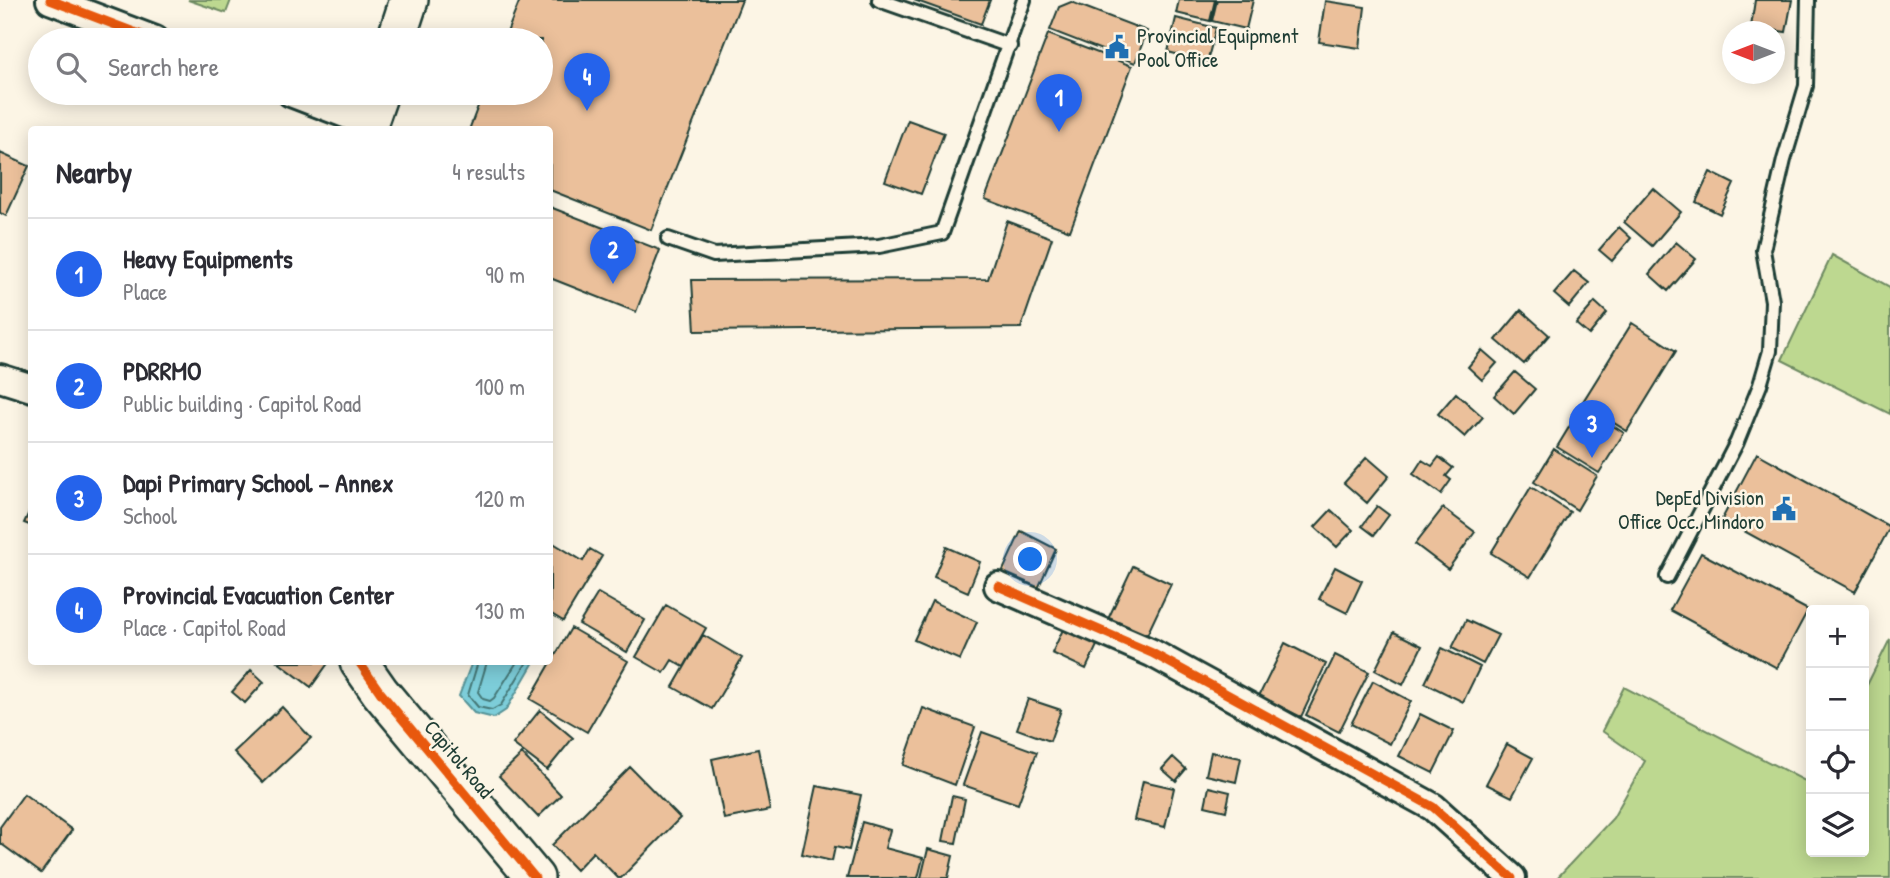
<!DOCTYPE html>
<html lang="en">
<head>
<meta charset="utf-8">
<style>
  :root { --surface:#fff; --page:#f2f2f3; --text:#2b2b33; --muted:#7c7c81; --line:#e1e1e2; --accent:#2563eb }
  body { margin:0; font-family:"Patrick Hand",sans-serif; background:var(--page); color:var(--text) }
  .controls { position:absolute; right:21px; bottom:21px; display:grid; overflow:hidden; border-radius:7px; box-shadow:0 4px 18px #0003 }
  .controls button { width:63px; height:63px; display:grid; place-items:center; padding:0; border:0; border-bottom:2px solid var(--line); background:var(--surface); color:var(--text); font:35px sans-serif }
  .compass { position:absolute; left:1722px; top:21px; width:63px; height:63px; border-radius:50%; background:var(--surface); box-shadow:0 4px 18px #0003; rotate:270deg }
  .you { position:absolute; left:1031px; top:560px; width:24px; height:24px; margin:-18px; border:5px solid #fff; border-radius:50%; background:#1a73e8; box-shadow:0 0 0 10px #1a73e833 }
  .badge { display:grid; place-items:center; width:46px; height:46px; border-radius:50%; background:var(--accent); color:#fff; font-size:23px; font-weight:700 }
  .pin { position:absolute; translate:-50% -58px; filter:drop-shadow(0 2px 4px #0008) }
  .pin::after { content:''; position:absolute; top:37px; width:24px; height:21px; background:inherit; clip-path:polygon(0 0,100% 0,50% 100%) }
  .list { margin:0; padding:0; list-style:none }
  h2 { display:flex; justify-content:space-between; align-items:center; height:91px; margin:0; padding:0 28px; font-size:30px }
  h2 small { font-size:23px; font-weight:400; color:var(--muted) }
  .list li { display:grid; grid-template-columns:46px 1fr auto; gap:21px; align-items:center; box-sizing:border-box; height:112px; padding:0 28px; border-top:2px solid var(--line) }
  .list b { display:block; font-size:26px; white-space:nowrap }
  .list p { margin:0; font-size:23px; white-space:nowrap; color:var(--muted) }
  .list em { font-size:23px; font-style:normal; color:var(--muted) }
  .icon { flex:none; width:38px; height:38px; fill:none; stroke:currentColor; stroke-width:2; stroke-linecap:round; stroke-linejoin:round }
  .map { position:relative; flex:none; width:1890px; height:878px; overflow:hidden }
  .search { position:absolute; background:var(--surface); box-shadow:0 4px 18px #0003; left:28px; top:28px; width:525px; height:77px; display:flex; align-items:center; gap:18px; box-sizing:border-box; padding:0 24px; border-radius:38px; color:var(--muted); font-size:26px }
  .panel { position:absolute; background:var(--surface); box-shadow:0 4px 18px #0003; left:28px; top:126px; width:525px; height:539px; border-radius:7px }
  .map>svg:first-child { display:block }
  .green { fill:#bdd890; stroke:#6e8a62; stroke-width:2 }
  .water { fill:#7dcdd9; stroke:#579397; stroke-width:2 }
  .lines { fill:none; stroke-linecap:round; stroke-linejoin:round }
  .shore { stroke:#457776; stroke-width:2 }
  .building { fill:#ebc09b; stroke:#1f3d34; stroke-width:2 }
  .lane-casing { stroke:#1f3d34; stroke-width:18 }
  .street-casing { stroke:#1f3d34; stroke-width:32 }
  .secondary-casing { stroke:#1f3d34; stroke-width:42 }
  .lane { stroke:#fcf5e5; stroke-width:12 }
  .street { stroke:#fcf5e5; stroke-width:26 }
  .secondary { stroke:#fcf5e5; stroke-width:37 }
  .cycleway-casing { stroke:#fcf5e5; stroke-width:13 }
  .cycleway { stroke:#e8590c; stroke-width:9 }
  .labels { text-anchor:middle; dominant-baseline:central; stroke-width:5; stroke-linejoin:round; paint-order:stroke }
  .poi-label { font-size:21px; fill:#1f3d34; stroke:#fcf5e5; text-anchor:start }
  .street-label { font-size:21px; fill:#1f3d34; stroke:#fcf5e5 }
</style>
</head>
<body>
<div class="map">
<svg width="1890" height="878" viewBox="0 0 1890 878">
  <rect width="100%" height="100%" fill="#fcf5e5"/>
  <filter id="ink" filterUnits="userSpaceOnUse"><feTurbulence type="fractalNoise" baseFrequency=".0143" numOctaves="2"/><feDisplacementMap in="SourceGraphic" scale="14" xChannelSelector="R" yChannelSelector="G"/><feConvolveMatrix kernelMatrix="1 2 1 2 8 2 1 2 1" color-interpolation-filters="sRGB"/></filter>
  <g filter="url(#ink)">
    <path class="green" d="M 188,0 L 231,0 L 226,13 Z
      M 1832,255 L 1890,287 L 1890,414 L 1782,360 Z
      M 1890,639 L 1890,878 L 1557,878 L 1613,818 L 1645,761 L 1602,731 L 1624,687 L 1811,784 L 1811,852 L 1864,852 L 1864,691 Z"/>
    <path class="water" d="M 472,662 L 534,662 L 506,710 L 494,718 L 474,713 L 459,696 Z"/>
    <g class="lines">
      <path class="shore" d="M 478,662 L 468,695 L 478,707 L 492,710 L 501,705 L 527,662
        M 487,662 L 478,692 L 483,699 L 490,701 L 494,698 L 517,662"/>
    </g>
    <path class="building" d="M 520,0 L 742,0 L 651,230 L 550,190 L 550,130 L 469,130 L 483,93 L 541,93 L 541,40 L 504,40 Z
      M 914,0 L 990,0 L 981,24 Z
      M 1179,0 L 1215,0 L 1210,21 L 1176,13 Z
      M 1217,0 L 1253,0 L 1246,29 L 1212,21 Z
      M 1755,0 L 1792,0 L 1786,32 L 1751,27 Z
      M 1325,1 L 1365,7 L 1360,48 L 1319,42 Z
      M 1071,2 L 1147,31 L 1135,63 L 1050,30 L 1059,7 Z
      M 1176,18 L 1216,28 L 1207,62 L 1168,52 Z
      M 1048,34 L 1132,66 L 1070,231 L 985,199 Z
      M 908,120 L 944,133 L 921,194 L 885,181 Z
      M 0,153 L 29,166 L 6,216 L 0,213 Z
      M 1710,172 L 1734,184 L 1720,214 L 1696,202 Z
      M 1653,188 L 1681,212 L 1652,246 L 1624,222 Z
      M 550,207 L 660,250 L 636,312 L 550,278 Z
      M 1007,221 L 1052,238 L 1021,328 L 695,331 L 692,280 L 988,279 Z
      M 1619,227 L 1631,238 L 1612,261 L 1599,250 Z
      M 1676,242 L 1696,259 L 1668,291 L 1649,274 Z
      M 1574,271 L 1589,283 L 1569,307 L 1554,294 Z
      M 1595,302 L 1607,313 L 1589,335 L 1576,324 Z
      M 1521,310 L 1549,335 L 1524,364 L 1496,340 Z
      M 1632,323 L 1676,351 L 1627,431 L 1582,403 Z
      M 1482,350 L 1497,363 L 1482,380 L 1468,367 Z
      M 1515,372 L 1535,389 L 1514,414 L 1494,396 Z
      M 1456,393 L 1483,417 L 1465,437 L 1438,414 Z
      M 1582,406 L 1624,433 L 1599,473 L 1557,447 Z
      M 1554,449 L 1597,476 L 1577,510 L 1534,482 Z
      M 1757,453 L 1890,527 L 1855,592 L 1722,519 Z
      M 1367,457 L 1389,476 L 1367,503 L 1344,483 Z
      M 1439,457 L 1453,468 L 1446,476 L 1451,480 L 1441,494 L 1413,474 L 1422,460 L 1432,466 Z
      M 1531,487 L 1570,512 L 1530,577 L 1491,553 Z
      M 32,506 L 32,526 L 24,523 Z
      M 1377,506 L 1389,515 L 1374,535 L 1362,526 Z
      M 1443,508 L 1475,532 L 1448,569 L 1415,544 Z
      M 1331,510 L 1353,530 L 1337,547 L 1315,527 Z
      M 1021,531 L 1056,549 L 1036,593 L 1000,577 Z
      M 550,541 L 583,561 L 590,549 L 602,556 L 563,621 L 550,613 Z
      M 946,547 L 980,562 L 968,592 L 934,577 Z
      M 1701,553 L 1808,610 L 1777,668 L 1670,610 Z
      M 1133,566 L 1171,584 L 1146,637 L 1108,619 Z
      M 1335,567 L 1362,581 L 1347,613 L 1319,599 Z
      M 598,593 L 645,620 L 627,652 L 579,624 Z
      M 932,601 L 977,622 L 960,660 L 914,640 Z
      M 666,605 L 706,628 L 684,667 L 672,660 L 664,673 L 636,657 Z
      M 1466,620 L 1498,635 L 1483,664 L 1452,648 Z
      M 1066,623 L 1100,639 L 1086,669 L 1052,653 Z
      M 571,628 L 628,661 L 587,732 L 530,699 Z
      M 1394,632 L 1422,646 L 1403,685 L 1375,670 Z
      M 703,635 L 742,658 L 712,709 L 673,687 Z
      M 1285,643 L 1326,664 L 1301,717 L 1259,696 Z
      M 1442,648 L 1480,667 L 1463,702 L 1425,683 Z
      M 1335,655 L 1369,672 L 1339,732 L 1306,715 Z
      M 278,662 L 329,662 L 311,687 Z
      M 251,670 L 264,682 L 245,703 L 232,692 Z
      M 1373,681 L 1411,701 L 1390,744 L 1351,724 Z
      M 1028,699 L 1061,710 L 1050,741 L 1017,729 Z
      M 282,707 L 311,738 L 263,783 L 234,752 Z
      M 923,708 L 975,727 L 955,785 L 903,765 Z
      M 540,710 L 573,738 L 547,770 L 513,744 Z
      M 1420,714 L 1454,731 L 1433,773 L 1399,756 Z
      M 982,732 L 1037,752 L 1018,804 L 963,785 Z
      M 1507,744 L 1533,758 L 1512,797 L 1486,784 Z
      M 758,749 L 770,810 L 724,819 L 712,759 Z
      M 1211,752 L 1241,758 L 1236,782 L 1206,775 Z
      M 522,754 L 561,795 L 538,817 L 499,776 Z
      M 1173,757 L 1186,769 L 1176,781 L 1162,769 Z
      M 630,767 L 680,818 L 621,878 L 618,878 L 593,852 L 576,870 L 552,845 Z
      M 1143,781 L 1174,788 L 1165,827 L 1134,820 Z
      M 817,786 L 861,795 L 849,850 L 835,847 L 832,861 L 802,854 Z
      M 1209,787 L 1230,792 L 1226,811 L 1205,806 Z
      M 24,794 L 72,830 L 41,873 L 0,843 L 0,827 Z
      M 952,796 L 965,799 L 956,843 L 943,841 Z
      M 862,822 L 890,830 L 885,848 L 923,858 L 918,878 L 847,878 Z
      M 928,849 L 953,856 L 948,878 L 921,878 Z"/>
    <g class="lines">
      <g class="lane-casing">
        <path id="lane" d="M 879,0 L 1010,46
          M 668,239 L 714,255 L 879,246 L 942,233 L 1024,0
          M 1667,577 L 1737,442 L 1760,385 L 1770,351 L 1772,301 L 1763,250 L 1784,160 L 1806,86 L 1808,0"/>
      </g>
      <g class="street-casing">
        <path id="street" d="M 50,0 L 155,40
          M 291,93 L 369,123
          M 0,378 L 32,388
          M 998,586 L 1152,653 L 1433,807 L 1512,878"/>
      </g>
      <g class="secondary-casing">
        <path id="secondary" d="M 396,40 L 409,0
          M 366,130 L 379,93
          M 359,662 L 380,692 L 535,878"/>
      </g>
      <use href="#lane" class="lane"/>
      <use href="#street" class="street"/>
      <use href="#secondary" class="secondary"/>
      <g class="cycleway-casing">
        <path id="cycleway" d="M 50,0 L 155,40
          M 998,586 L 1152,653 L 1433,807 L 1512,878
          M 359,662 L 380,692 L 535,878"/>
      </g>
      <use href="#cycleway" class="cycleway"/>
    </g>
  </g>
  <defs>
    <g id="civic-bare" transform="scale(1.89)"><path d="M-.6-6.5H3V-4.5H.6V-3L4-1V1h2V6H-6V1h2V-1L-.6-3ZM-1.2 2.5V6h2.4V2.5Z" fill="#1f6fb2" stroke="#fcf5e5" stroke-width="2.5" paint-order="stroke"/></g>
  </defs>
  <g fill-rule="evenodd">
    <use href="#civic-bare" x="1117" y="47"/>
    <use href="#civic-bare" x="1784" y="509"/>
  </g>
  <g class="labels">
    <g class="poi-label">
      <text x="1137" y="35">Provincial Equipment<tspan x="1137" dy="24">Pool Office</tspan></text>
      <text x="1764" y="497" text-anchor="end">DepEd Division<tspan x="1764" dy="24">Office Occ. Mindoro</tspan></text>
    </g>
    <g class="street-label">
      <text transform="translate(459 759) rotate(50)">Capitol Road</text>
    </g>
  </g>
</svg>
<div class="controls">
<button>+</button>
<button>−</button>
<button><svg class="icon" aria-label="locate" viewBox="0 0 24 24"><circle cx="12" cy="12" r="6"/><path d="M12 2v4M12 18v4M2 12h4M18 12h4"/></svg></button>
<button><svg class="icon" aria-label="layers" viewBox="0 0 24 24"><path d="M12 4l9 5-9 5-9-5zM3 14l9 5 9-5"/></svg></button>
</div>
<svg class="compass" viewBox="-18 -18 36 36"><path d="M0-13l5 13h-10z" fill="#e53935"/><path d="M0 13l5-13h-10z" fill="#7c7c81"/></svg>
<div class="you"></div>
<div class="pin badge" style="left:1059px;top:132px">1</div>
<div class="pin badge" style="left:613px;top:284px">2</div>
<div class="pin badge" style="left:1592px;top:458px">3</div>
<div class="pin badge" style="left:587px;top:111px">4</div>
<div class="search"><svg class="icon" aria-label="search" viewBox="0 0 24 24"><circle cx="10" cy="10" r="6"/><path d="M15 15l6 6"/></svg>Search here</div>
<section class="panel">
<h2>Nearby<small>4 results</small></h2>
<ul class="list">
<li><span class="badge">1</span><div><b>Heavy Equipments</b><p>Place</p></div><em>90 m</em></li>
<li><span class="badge">2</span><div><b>PDRRMO</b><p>Public building · Capitol Road</p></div><em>100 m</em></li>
<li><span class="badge">3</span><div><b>Dapi Primary School – Annex</b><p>School</p></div><em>120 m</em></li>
<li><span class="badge">4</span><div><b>Provincial Evacuation Center</b><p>Place · Capitol Road</p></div><em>130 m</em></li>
</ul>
</section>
</div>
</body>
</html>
